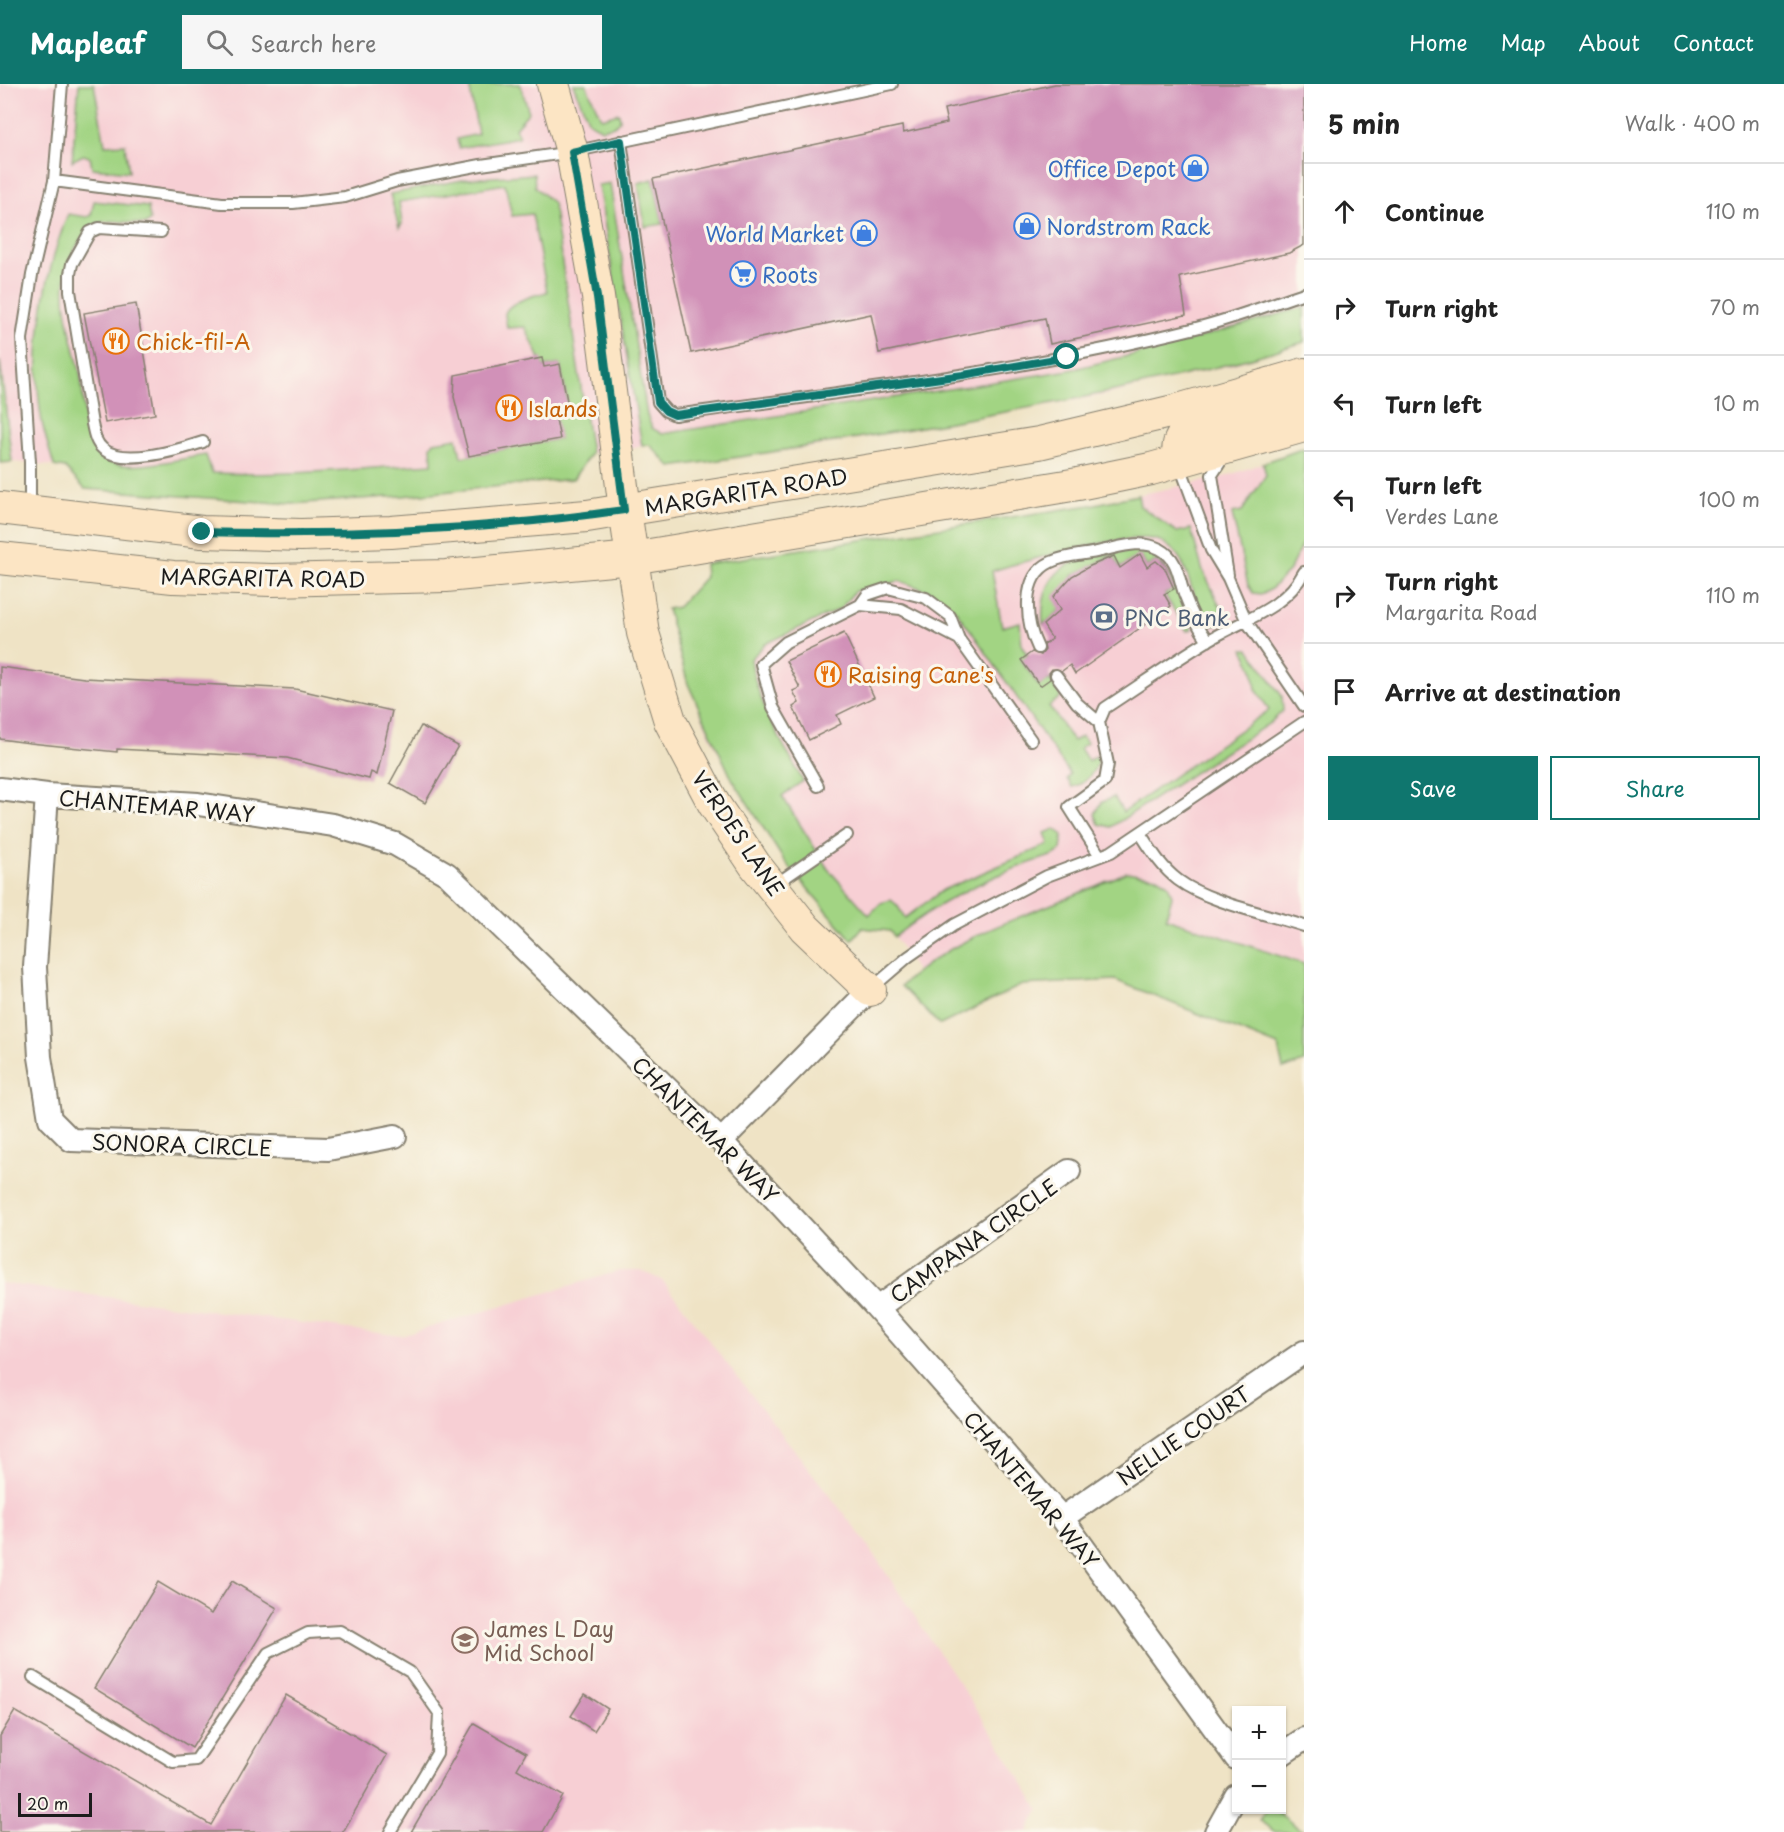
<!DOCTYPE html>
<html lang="en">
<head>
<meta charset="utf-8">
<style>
  :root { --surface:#fff; --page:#f6f6f6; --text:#222; --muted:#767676; --line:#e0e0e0; --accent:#0f766e }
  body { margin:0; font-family:"Playpen Sans",sans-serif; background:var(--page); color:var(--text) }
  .controls { position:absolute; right:18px; bottom:18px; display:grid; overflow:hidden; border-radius:0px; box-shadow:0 2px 4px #0004 }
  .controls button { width:54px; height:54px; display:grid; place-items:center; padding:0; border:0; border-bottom:2px solid var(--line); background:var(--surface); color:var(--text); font:30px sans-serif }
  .scale { position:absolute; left:18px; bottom:15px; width:74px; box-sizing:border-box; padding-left:6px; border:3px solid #1c1c1c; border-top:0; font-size:16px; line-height:21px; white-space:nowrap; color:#1c1c1c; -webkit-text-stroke:4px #fbf7ec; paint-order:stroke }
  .stop { position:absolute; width:18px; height:18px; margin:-14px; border:4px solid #0f766e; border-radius:50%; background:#fff }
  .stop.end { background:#0f766e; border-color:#fff; box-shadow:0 2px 6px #0008 }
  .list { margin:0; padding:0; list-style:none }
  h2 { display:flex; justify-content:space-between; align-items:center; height:78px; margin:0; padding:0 24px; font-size:26px }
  h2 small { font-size:20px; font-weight:400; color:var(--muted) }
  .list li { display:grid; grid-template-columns:39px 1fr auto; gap:18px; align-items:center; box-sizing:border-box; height:96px; padding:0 24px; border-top:2px solid var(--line) }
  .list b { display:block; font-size:22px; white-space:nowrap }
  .list p { margin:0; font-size:20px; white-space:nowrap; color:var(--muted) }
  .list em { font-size:20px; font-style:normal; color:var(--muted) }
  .actions { display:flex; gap:12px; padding:18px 24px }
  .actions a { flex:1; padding:14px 0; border:2px solid var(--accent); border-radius:0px; text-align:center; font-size:21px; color:var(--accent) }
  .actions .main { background:var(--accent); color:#fff }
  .icon { flex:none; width:33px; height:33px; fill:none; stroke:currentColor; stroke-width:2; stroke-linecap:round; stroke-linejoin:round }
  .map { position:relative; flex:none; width:1304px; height:1748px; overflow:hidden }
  header { display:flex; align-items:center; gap:36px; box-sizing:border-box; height:84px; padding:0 30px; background:var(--accent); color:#fff }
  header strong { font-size:28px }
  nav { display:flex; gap:33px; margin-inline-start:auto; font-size:21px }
  .search { width:420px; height:54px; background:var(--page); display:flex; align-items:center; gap:15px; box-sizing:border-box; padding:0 21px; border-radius:0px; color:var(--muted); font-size:22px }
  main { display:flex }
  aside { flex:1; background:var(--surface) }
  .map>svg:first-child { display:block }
  .built { fill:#f7cfd4 }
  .green { fill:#a2d483; stroke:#5f7850; stroke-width:1.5 }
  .building { fill:#d191b8 }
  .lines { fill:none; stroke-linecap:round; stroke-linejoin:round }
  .lane-casing { stroke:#868070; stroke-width:14 }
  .street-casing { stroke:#868070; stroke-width:26 }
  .secondary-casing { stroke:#868070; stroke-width:34 }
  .lane { stroke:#fff; stroke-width:10 }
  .street { stroke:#fff; stroke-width:22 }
  .secondary { stroke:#fce5c4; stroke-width:32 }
  .route { stroke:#0f766e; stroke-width:8 }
  .labels { text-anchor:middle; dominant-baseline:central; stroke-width:6; stroke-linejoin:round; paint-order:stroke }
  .shop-label { font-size:21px; fill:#366cbe; stroke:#fbf7ec; text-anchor:end }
  .food-label { font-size:21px; fill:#c56008; stroke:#fbf7ec; text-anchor:start }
  .street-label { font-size:21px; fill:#1c1c1c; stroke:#fbf7ec }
  .service-label { font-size:21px; fill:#4e5e75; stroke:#fbf7ec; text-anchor:start }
  .education-label { font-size:21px; fill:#785e54; stroke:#fbf7ec; text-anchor:start }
</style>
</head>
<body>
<header>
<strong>Mapleaf</strong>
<div class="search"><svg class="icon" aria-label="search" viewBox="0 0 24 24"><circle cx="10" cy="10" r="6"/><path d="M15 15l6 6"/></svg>Search here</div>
<nav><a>Home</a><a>Map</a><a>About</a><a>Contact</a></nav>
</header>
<main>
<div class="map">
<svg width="1304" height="1748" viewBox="0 0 1304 1748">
  <rect width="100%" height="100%" fill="#fbf7ec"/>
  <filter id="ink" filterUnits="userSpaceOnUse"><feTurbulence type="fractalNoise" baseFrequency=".0167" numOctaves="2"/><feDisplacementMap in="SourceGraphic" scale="12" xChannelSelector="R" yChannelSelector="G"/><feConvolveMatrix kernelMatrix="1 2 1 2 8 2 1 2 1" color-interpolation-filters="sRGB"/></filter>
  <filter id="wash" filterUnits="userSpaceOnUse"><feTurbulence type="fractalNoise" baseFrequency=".008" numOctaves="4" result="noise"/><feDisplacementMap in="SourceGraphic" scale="24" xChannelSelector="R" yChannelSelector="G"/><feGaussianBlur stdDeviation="1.35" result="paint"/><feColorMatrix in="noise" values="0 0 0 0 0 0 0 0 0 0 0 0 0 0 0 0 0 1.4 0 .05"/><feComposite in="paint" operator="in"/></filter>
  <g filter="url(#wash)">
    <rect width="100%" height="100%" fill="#efe3c5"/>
    <path class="built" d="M 0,0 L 1304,0 L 1304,258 L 1235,280 L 1105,311 L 812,363 L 671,383 L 649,361 L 591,369 L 573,395 L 402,412 L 291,420 L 85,405 L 65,383 L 3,377 L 0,379 Z
      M 1304,364 L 1304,978 L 1283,985 L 1278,962 L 1115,896 L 1022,901 L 940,941 L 901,902 L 916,887 L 891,847 L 862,844 L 852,856 L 785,778 L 731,693 L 709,650 L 688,600 L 667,525 L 678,523 L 705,493 L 704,480 L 1091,421 L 1227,392 Z
      M 619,1187 L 642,1187 L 663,1197 L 865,1457 L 996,1655 L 1039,1725 L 1028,1748 L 0,1748 L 0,1199 L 401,1252 Z"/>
    <path class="green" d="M 79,0 L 94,0 L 105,61 L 125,60 L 129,88 L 92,84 L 90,73 L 83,71 L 72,77 Z
      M 469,0 L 520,0 L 529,28 L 515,44 L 519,53 L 459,64 L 457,55 L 478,50 Z
      M 573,0 L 586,0 L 601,34 L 619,29 L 620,36 L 614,42 L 602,45 L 589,38 Z
      M 534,90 L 535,103 L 553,119 L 591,369 L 573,395 L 402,412 L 291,420 L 85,405 L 65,384 L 54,382 C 50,367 45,353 42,338 C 30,274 44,189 68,130 L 87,133 L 91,131 L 94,117 L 148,123 L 150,136 L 146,140 C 130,140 111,134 96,140 C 87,144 83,152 78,160 C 52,200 71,246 80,288 C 84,309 83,353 96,369 C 115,394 180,374 206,371 L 212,389 C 286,392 359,385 432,380 L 431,362 L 434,358 L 457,354 L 461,373 L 559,355 L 554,325 L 568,322 L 560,280 L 544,283 L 525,243 L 507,244 C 507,240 505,234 505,230 C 507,218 538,210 547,208 L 532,130 L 512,132 L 505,100 L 399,118 L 402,140 L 399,144 L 390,110 L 467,95 Z
      M 653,95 L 663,140 L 645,143 L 638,99 Z
      M 610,99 L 647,331 L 652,344 L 662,350 L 1070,286 L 1173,261 L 1304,223 L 1304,258 C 1195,293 1084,314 972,334 C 872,352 772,369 671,383 L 650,361 L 642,362 L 598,101 Z
      M 0,277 L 12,378 L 0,379 Z
      M 1304,364 L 1304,456 L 1289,487 L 1270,506 L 1261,510 L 1253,509 L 1248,501 L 1232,429 L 1242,427 L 1266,391 L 1263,379 Z
      M 1138,411 L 1140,422 L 1177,448 L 1191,445 L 1202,484 L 1226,535 L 1220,541 L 1213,542 C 1189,521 1193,486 1173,466 C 1169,463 1162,457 1157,456 C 1132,447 1021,478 992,487 L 1002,543 L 1020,538 L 1022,562 L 1028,572 L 1021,576 L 1039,602 L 1050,595 L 1061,613 L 1049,622 L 1073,657 L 1082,652 L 1087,659 L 1080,664 L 1088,677 L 1096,672 L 1099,677 C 1093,689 1086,700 1072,703 L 1067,695 L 1070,690 L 971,547 L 955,526 L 931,508 L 900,497 L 855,507 L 840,525 L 765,560 L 751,575 C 756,618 783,659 803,697 L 782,712 L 828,785 L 869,831 L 881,819 L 891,816 L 897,821 L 905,834 L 943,806 L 1049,760 L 1045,749 L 1055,745 L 1063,751 L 1061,766 L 1054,771 C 995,789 942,815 894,853 L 890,847 L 862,844 L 852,856 L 785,778 L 731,693 L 688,600 L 667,525 L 678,523 L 705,493 L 704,480 L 1091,421 Z
      M 1139,465 C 1177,477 1177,514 1192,545 L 1187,547 L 1164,510 L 1174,504 L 1165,485 L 1156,477 L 1147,483 L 1140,471 L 1120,484 L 1113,471 L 1072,492 L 1060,526 L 1043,541 C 1037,473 1087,473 1139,465 Z
      M 1243,565 L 1249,565 L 1282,612 L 1283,627 L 1270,639 L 1111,743 L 1099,740 L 1095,730 L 1102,718 L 1114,713 L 1123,728 L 1269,626 L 1256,605 L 1253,585 Z
      M 1126,788 L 1157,793 L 1168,800 L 1172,812 L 1166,834 L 1304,880 L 1304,978 L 1283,985 L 1278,962 L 1115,896 L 1022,901 L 940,941 L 901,902 C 962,843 1053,826 1126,788 Z
      M 1267,1726 L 1274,1726 L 1304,1748 L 1275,1748 L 1259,1736 Z"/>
    <g id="blocks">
      <path class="building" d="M 1055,0 L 1304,0 L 1304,161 L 1289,169 L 1180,193 L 1186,231 L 1050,260 L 1045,234 L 879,269 L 871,230 L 691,269 L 653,95 L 902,42 L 903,49 L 947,39 L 944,25 Z
        M 136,220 L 155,330 L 105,339 L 84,229 Z
        M 542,274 L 544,283 L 560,280 L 568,322 L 554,325 L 560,355 L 469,372 L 454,313 L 455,291 Z
        M 1140,470 L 1147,483 L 1156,477 L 1165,485 L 1174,505 L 1164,510 L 1171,522 L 1075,590 L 1070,581 L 1062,587 L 1052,585 L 1049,589 L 1050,595 L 1040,602 L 1021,576 L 1032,568 L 1041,571 L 1045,566 L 1044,560 L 1052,555 L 1043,541 L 1060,526 L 1053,513 L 1072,492 L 1090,482 L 1114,472 L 1120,484 Z
        M 844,549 L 874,613 L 837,631 L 841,640 L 809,656 L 793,623 L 799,619 L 793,607 L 800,604 L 786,577 Z
        M 0,583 L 84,594 L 295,605 L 392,627 L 377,691 L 371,688 L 369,695 L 287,674 L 117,665 L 117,668 L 30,659 L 0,655 Z
        M 421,642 L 458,662 L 425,719 L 390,699 Z
        M 232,1497 L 277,1524 L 192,1664 L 94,1604 L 158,1498 L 211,1530 Z
        M 585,1610 L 608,1625 L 594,1647 L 571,1632 Z
        M 286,1611 L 387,1671 L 343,1748 L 0,1748 L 0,1652 L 15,1627 L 211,1741 Z
        M 474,1639 L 526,1669 L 517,1685 L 563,1712 L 543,1748 L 411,1748 Z"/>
    </g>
  </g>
  <g filter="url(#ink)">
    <use href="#blocks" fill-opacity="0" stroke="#868070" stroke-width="1.5"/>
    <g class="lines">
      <g class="lane-casing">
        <path id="lane" d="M 621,57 L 658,318 L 666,327 L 675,331 C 849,307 1025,287 1196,244 C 1232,235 1268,221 1304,209
          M 54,97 L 222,119 L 293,119 L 345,113 L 397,97 L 481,81 L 572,68 L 892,0
          M 161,148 L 99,144 L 90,148 L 72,180 L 70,190 L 70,207 L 92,340 C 94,349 95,358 103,365 C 124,382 179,366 203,358
          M 1223,374 L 1212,391 L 1228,491
          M 1179,379 L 1211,466 L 1228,494 L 1247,538 L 1304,622
          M 30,425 L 30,378 L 22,255 L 32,191 L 54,97 L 62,0
          M 860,521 L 867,511 L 888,504 L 926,514 L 950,532 L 959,555
          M 1038,564 C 1026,539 1019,493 1051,478 C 1065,471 1086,471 1101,467 C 1120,463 1141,455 1160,465 C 1179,475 1178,494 1185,512 C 1191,528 1198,543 1208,557
          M 1056,591 L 1077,619 L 1099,638
          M 818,702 L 773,623 L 761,580 L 786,558 L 860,521 L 901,525 L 959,555 L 1031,656
          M 1140,749 C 1151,766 1161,783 1178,796 C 1207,818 1267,830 1304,842
          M 1100,772 L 1069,723 L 1105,697 L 1108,680 L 1099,638 L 1105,624 C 1140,601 1174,577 1209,556 C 1242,536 1285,525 1304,488
          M 773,802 L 847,751
          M 872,904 L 908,873 L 954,841 L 1047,792 L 1111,768 L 1304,638
          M 33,1593 L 173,1678 L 196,1676 L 268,1569 L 308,1549 L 340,1547 L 410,1588 L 439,1629 L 437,1669 L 390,1748"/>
      </g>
      <g class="street-casing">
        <path id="street" d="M 0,705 L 47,711 L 198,720 L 333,741 L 395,760 L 447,790 L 721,1057 L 877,1224 L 1062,1434 L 1236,1674
          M 47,711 L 35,883 L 40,973 L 50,1035 L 71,1056 L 328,1065 L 395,1052
          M 721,1057 L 870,906
          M 877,1224 L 1069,1087
          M 1062,1434 L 1304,1268
          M 1282,1670 L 1304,1655
          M 1216,1748 L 1236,1712"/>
      </g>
      <g class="secondary-casing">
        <path id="secondary" d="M 553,0 L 572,68 L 598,213 L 625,426 L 643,549 L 670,637 L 714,720 L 755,781 L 805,844 L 870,906
          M 1179,378 C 1177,363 1178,356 1188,345 L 1304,312
          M 0,424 L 202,448 L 301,451 L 391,448 L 587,432 L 1039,359 L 1178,326 L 1304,290
          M 0,474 L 173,493 L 272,496 L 446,492 L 632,474 L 1078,400 L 1151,385 L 1304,342"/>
      </g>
      <use href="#lane" class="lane"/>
      <use href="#street" class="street"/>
      <use href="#secondary" class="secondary"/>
    </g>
  </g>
  <g class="lines" filter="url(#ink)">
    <path class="route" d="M 202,448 C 343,452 485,446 624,426 L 597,213 L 572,68 L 621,57 L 658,318 L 666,327 L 675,331 L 963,291 L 1067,273"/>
  </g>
  <defs>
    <g id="shop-ring" transform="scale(1.35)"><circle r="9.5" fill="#fbf7ec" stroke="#3f7fe0" stroke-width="1.5"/><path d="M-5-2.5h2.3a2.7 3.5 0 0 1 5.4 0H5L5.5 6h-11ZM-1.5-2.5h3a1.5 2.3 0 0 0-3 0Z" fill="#3f7fe0"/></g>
    <g id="supermarket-ring" transform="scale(1.35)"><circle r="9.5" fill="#fbf7ec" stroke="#3f7fe0" stroke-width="1.5"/><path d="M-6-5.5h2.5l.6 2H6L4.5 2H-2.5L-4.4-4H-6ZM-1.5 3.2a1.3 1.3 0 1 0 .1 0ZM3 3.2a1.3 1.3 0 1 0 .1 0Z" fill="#3f7fe0"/></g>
    <g id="restaurant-ring" transform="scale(1.35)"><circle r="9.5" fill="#fbf7ec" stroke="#e8710a" stroke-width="1.5"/><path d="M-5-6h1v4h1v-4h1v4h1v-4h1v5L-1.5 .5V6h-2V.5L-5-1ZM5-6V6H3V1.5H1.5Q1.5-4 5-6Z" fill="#e8710a"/></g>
    <g id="bank-ring" transform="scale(1.35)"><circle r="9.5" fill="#fbf7ec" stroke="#5c6f8a" stroke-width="1.5"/><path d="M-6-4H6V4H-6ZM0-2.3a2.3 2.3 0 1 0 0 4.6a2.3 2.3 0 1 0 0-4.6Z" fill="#5c6f8a"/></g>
    <g id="school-ring" transform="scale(1.35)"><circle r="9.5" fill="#fbf7ec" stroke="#8d6e63" stroke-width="1.5"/><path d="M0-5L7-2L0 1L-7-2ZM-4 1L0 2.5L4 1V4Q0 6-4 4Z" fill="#8d6e63"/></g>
  </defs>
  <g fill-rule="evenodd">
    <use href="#shop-ring" x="1195" y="84"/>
    <use href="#shop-ring" x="1027" y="142"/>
    <use href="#shop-ring" x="864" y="149"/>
    <use href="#supermarket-ring" x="743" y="190"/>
    <use href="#restaurant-ring" x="116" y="257"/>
    <use href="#restaurant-ring" x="509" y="324"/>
    <use href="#bank-ring" x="1104" y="533"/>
    <use href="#restaurant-ring" x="828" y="590"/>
    <use href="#school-ring" x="465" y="1556"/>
  </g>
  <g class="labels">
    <g class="shop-label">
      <text x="1176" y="84">Office Depot</text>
      <text x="1046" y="142" text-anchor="start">Nordstrom Rack</text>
      <text x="844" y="149">World Market</text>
      <text x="762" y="190" text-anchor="start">Roots</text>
    </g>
    <g class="food-label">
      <text x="136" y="257">Chick-fil-A</text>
      <text x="528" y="324">Islands</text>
      <text x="848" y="590">Raising Cane's</text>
    </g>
    <g class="street-label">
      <text transform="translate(746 407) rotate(-9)">MARGARITA ROAD</text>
      <text transform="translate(263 493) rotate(1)">MARGARITA ROAD</text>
      <text transform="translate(157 721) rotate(5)">CHANTEMAR WAY</text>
      <text transform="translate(739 749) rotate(56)">VERDES LANE</text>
      <text transform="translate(706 1045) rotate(45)">CHANTEMAR WAY</text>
      <text transform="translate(182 1060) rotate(2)">SONORA CIRCLE</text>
      <text transform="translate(973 1156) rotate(-35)">CAMPANA CIRCLE</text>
      <text transform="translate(1183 1351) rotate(-35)">NELLIE COURT</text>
      <text transform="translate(1032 1405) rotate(50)">CHANTEMAR WAY</text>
    </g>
    <g class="service-label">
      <text x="1124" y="533">PNC Bank</text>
    </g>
    <g class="education-label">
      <text x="484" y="1544">James L Day<tspan x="484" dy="24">Mid School</tspan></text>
    </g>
  </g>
</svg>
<div class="controls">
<button>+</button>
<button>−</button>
</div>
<div class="scale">20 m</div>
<div class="stop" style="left:1067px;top:273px"></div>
<div class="stop end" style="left:202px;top:448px"></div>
</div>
<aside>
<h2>5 min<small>Walk · 400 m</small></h2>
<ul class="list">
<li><svg class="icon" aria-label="ahead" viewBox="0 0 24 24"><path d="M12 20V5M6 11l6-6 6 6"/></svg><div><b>Continue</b></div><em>110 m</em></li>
<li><svg class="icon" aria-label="right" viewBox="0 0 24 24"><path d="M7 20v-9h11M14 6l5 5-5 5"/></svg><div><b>Turn right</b></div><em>70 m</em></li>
<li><svg class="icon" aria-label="left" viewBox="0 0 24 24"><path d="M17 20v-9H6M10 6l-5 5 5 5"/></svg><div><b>Turn left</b></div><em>10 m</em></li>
<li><svg class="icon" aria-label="left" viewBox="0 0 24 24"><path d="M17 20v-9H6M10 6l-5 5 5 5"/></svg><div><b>Turn left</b><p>Verdes Lane</p></div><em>100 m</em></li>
<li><svg class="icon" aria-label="right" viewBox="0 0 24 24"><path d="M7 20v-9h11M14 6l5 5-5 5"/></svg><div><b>Turn right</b><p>Margarita Road</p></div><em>110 m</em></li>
<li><svg class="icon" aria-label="arrive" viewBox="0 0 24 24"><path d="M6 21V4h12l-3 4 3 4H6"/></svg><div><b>Arrive at destination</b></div></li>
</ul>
<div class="actions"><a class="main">Save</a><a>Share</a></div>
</aside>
</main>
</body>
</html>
